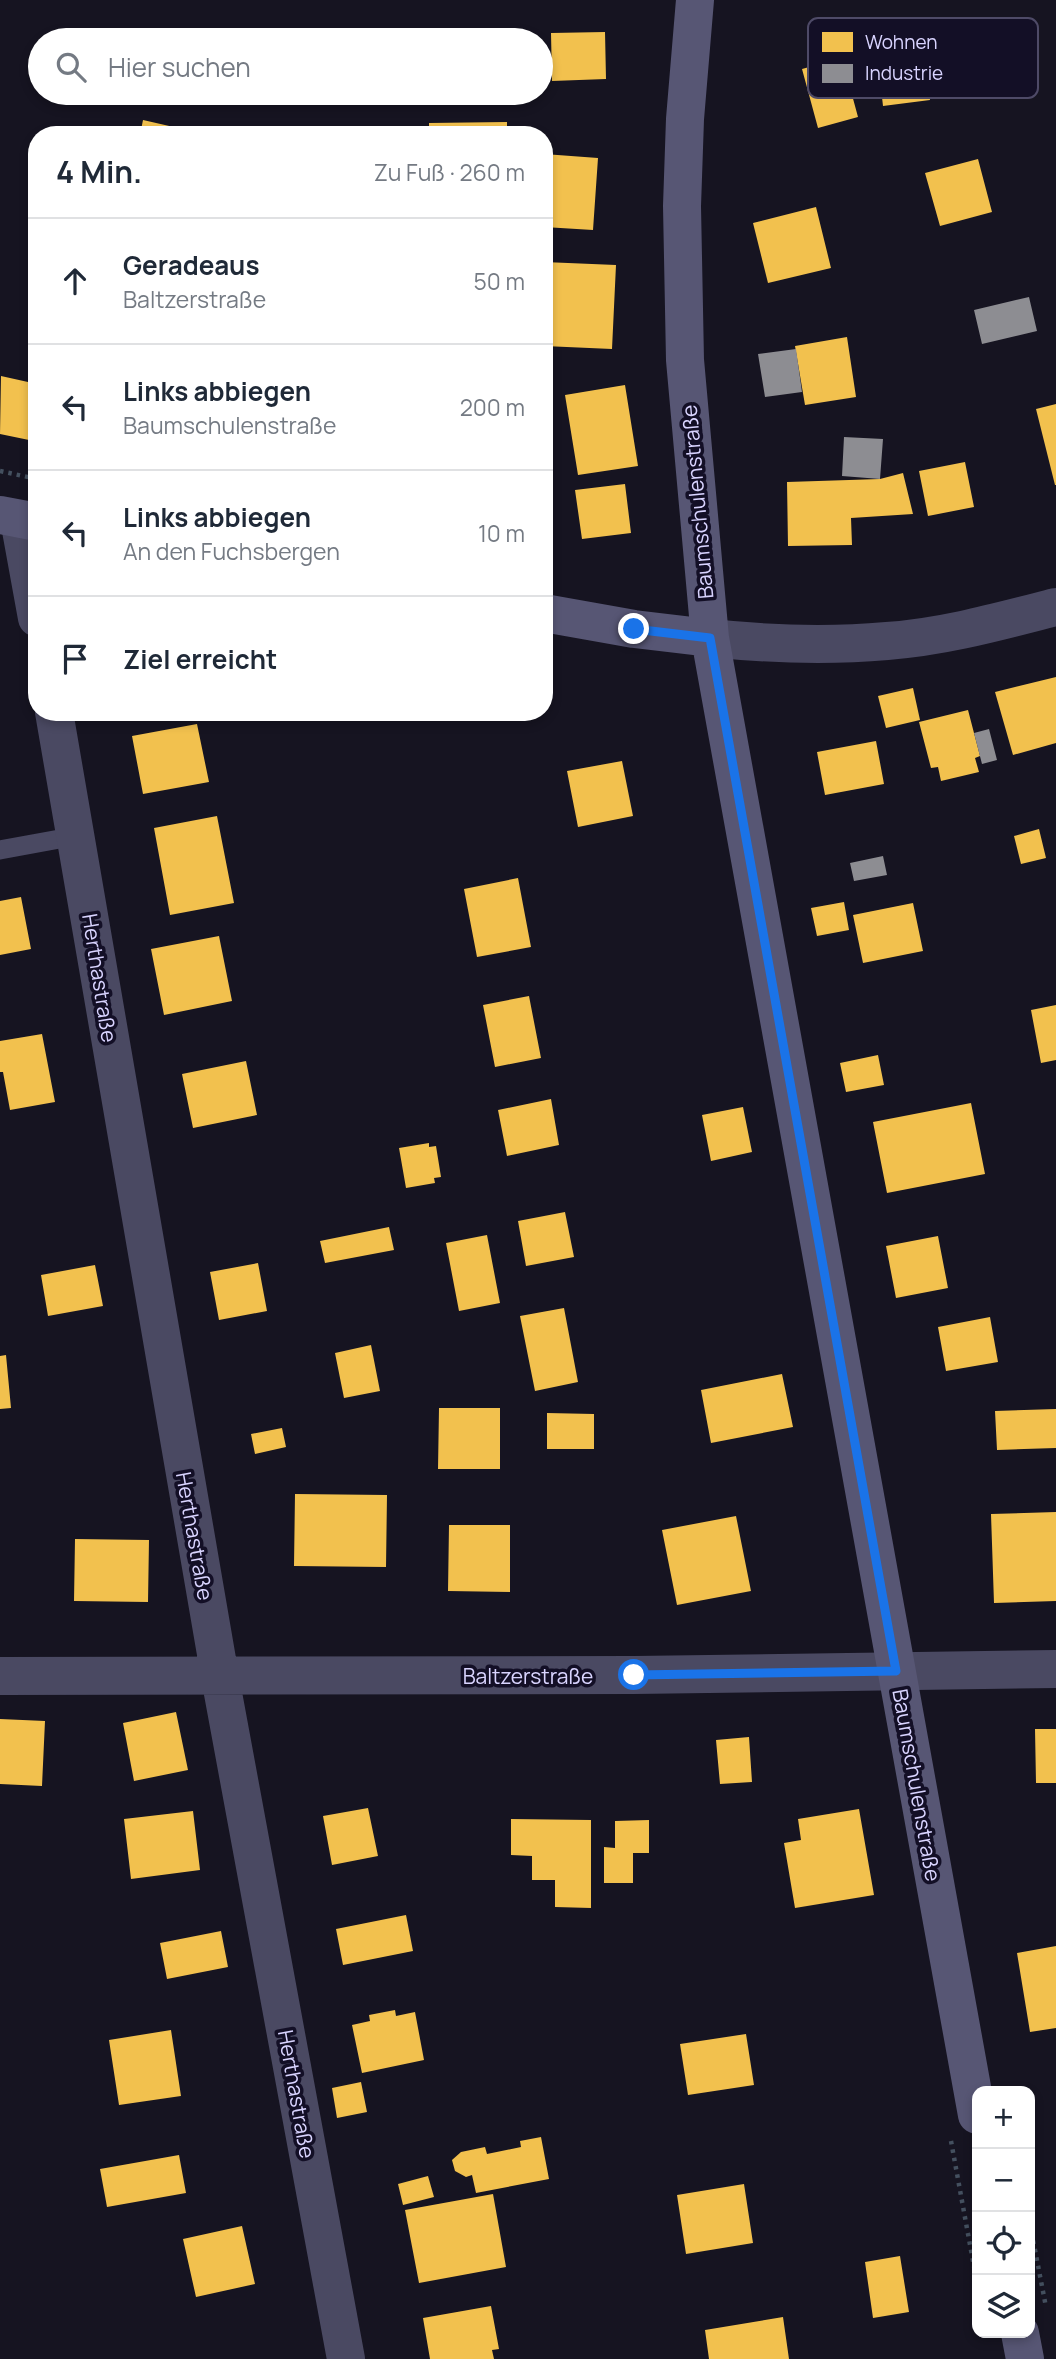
<!DOCTYPE html>
<html lang="de">
<head>
<meta charset="utf-8">
<style>
  :root { --surface:#fff; --page:#f6f6f7; --text:#1f2937; --muted:#747a83; --line:#e0e1e3 }
  body { margin:0; font-family:Manrope,sans-serif; background:var(--page); color:var(--text) }
  .controls { position:absolute; right:21px; bottom:21px; display:grid; overflow:hidden; border-radius:14px; box-shadow:0 4px 10px #0003 }
  .controls button { width:63px; height:63px; display:grid; place-items:center; padding:0; border:0; border-bottom:2px solid var(--line); background:var(--surface); color:var(--text); font:35px sans-serif }
  .stop { position:absolute; width:21px; height:21px; margin:-16px; border:5px solid #1a73e8; border-radius:50%; background:#fff }
  .stop.end { background:#1a73e8; border-color:#fff; box-shadow:0 2px 7px #0008 }
  .list { margin:0; padding:0; list-style:none }
  h2 { display:flex; justify-content:space-between; align-items:center; height:91px; margin:0; padding:0 28px; font-size:30px }
  h2 small { font-size:23px; font-weight:400; color:var(--muted) }
  .list li { display:grid; grid-template-columns:46px 1fr auto; gap:21px; align-items:center; box-sizing:border-box; height:126px; padding:0 28px; border-top:2px solid var(--line) }
  .list b { display:block; font-size:26px; white-space:nowrap }
  .list p { margin:0; font-size:23px; white-space:nowrap; color:var(--muted) }
  .list em { font-size:23px; font-style:normal; color:var(--muted) }
  .icon { flex:none; width:38px; height:38px; fill:none; stroke:currentColor; stroke-width:2; stroke-linecap:round; stroke-linejoin:round }
  .map { position:relative; flex:none; width:1056px; height:2359px; overflow:hidden }
  .search { position:absolute; background:var(--surface); box-shadow:0 4px 10px #0003; left:28px; top:28px; width:525px; height:77px; display:flex; align-items:center; gap:18px; box-sizing:border-box; padding:0 24px; border-radius:38px; color:var(--muted); font-size:26px }
  .panel { position:absolute; background:var(--surface); box-shadow:0 4px 10px #0003; left:28px; top:126px; width:525px; height:595px; border-radius:28px }
  .map>svg:first-child { display:block }
  .homes { fill:#f2c14e }
  .industry { fill:#8d8d92 }
  .lines { fill:none; stroke-linecap:round; stroke-linejoin:round }
  .path { stroke:#44505f; stroke-width:4.5; stroke-dasharray:3.5 5; stroke-linecap:butt }
  .lane { stroke:#4a4962; stroke-width:19 }
  .street { stroke:#4a4962; stroke-width:38 }
  .secondary { stroke:#575674; stroke-width:38 }
  .route { stroke:#1a73e8; stroke-width:9 }
  .labels { text-anchor:middle; dominant-baseline:central; stroke-width:7; stroke-linejoin:round; paint-order:stroke }
  .street-label { font-size:21px; fill:#d9d4ff; stroke:#130f26 }
  .key { fill:#130f26; stroke:#4e4a67; stroke-width:2 }
  .key-label { font-size:19px; fill:#d9d4ff }
</style>
</head>
<body>
<div class="map">
<svg width="1056" height="2359" viewBox="0 0 1056 2359">
  <rect width="100%" height="100%" fill="#161421"/>
  <path class="homes" d="M 605,32 L 606,79 L 552,81 L 551,33 Z
    M 923,47 L 930,100 L 883,106 L 877,53 Z
    M 842,58 L 858,117 L 818,128 L 802,69 Z
    M 143,120 L 178,128 L 176,135 L 140,135 Z
    M 507,122 L 507,135 L 429,135 L 429,123 Z
    M 544,154 L 598,158 L 593,230 L 544,227 Z
    M 978,159 L 992,212 L 940,226 L 925,173 Z
    M 816,207 L 831,268 L 768,283 L 753,223 Z
    M 544,262 L 616,265 L 612,349 L 544,346 Z
    M 847,337 L 856,397 L 805,405 L 795,346 Z
    M 1,376 L 37,384 L 37,403 L 29,440 L 0,434 Z
    M 625,385 L 638,466 L 578,475 L 565,395 Z
    M 1056,404 L 1056,485 L 1055,485 L 1036,409 Z
    M 965,462 L 974,507 L 928,516 L 919,471 Z
    M 903,473 L 913,514 L 851,518 L 852,545 L 788,546 L 787,482 L 880,479 Z
    M 625,484 L 631,533 L 582,539 L 575,490 Z
    M 544,527 L 552,528 L 546,569 L 544,569 Z
    M 1056,677 L 1056,743 L 1013,755 L 995,692 Z
    M 913,688 L 920,720 L 886,728 L 878,696 Z
    M 968,710 L 980,756 L 975,758 L 979,772 L 941,781 L 938,767 L 931,768 L 919,722 Z
    M 486,712 L 512,712 L 513,714 L 487,718 Z
    M 197,724 L 209,782 L 143,794 L 132,736 Z
    M 876,741 L 884,784 L 825,795 L 817,752 Z
    M 622,761 L 633,816 L 578,827 L 567,771 Z
    M 217,816 L 234,903 L 170,915 L 154,828 Z
    M 1039,829 L 1046,858 L 1021,864 L 1014,836 Z
    M 518,878 L 531,947 L 477,957 L 464,889 Z
    M 21,897 L 31,949 L 0,955 L 0,901 Z
    M 844,902 L 849,930 L 817,936 L 811,908 Z
    M 913,903 L 923,951 L 863,963 L 853,915 Z
    M 219,936 L 232,1001 L 164,1015 L 151,949 Z
    M 529,996 L 541,1058 L 495,1067 L 483,1005 Z
    M 1056,1005 L 1056,1060 L 1041,1063 L 1031,1010 Z
    M 42,1034 L 55,1102 L 10,1110 L 3,1072 L 0,1072 L 0,1041 Z
    M 878,1055 L 884,1085 L 846,1092 L 840,1063 Z
    M 246,1061 L 257,1115 L 193,1128 L 182,1074 Z
    M 551,1099 L 559,1145 L 507,1156 L 498,1110 Z
    M 971,1103 L 985,1174 L 887,1193 L 873,1122 Z
    M 743,1107 L 752,1152 L 711,1161 L 702,1115 Z
    M 429,1143 L 429,1147 L 436,1146 L 441,1177 L 434,1178 L 435,1183 L 406,1188 L 399,1148 Z
    M 565,1212 L 574,1257 L 526,1266 L 518,1221 Z
    M 389,1227 L 394,1250 L 325,1263 L 320,1241 Z
    M 487,1235 L 500,1303 L 459,1311 L 446,1243 Z
    M 938,1236 L 948,1288 L 896,1298 L 886,1246 Z
    M 258,1263 L 267,1311 L 219,1320 L 210,1272 Z
    M 95,1265 L 103,1306 L 48,1316 L 41,1275 Z
    M 564,1308 L 578,1382 L 535,1391 L 520,1316 Z
    M 990,1317 L 998,1362 L 946,1371 L 938,1327 Z
    M 371,1345 L 380,1391 L 344,1398 L 335,1353 Z
    M 6,1355 L 11,1408 L 0,1409 L 0,1356 Z
    M 782,1374 L 793,1427 L 711,1443 L 701,1390 Z
    M 439,1408 L 500,1408 L 500,1469 L 438,1469 Z
    M 1056,1409 L 1056,1448 L 997,1450 L 995,1411 Z
    M 547,1413 L 594,1414 L 594,1449 L 547,1449 Z
    M 282,1428 L 286,1447 L 255,1454 L 251,1434 Z
    M 295,1494 L 387,1495 L 386,1567 L 294,1566 Z
    M 1056,1512 L 1056,1601 L 994,1603 L 991,1514 Z
    M 736,1516 L 751,1591 L 677,1605 L 662,1530 Z
    M 449,1525 L 510,1525 L 510,1592 L 448,1591 Z
    M 75,1539 L 149,1540 L 148,1602 L 74,1601 Z
    M 176,1712 L 188,1770 L 134,1781 L 123,1723 Z
    M 0,1719 L 45,1721 L 42,1786 L 0,1784 Z
    M 1035,1729 L 1056,1729 L 1056,1783 L 1036,1783 Z
    M 749,1737 L 752,1782 L 720,1784 L 716,1740 Z
    M 368,1808 L 378,1856 L 332,1865 L 323,1816 Z
    M 859,1809 L 874,1895 L 795,1908 L 784,1843 L 801,1840 L 798,1819 Z
    M 193,1811 L 200,1870 L 131,1879 L 124,1819 Z
    M 511,1819 L 591,1820 L 591,1908 L 555,1907 L 555,1880 L 532,1880 L 532,1856 L 511,1855 Z
    M 649,1820 L 649,1853 L 633,1853 L 633,1883 L 604,1883 L 604,1847 L 615,1848 L 615,1821 Z
    M 406,1915 L 413,1951 L 343,1965 L 336,1929 Z
    M 221,1931 L 228,1967 L 167,1979 L 160,1943 Z
    M 1056,1946 L 1056,2028 L 1030,2032 L 1017,1953 Z
    M 395,2010 L 396,2016 L 415,2012 L 424,2060 L 362,2073 L 352,2025 L 370,2021 L 369,2015 Z
    M 171,2030 L 181,2096 L 119,2105 L 109,2040 Z
    M 746,2034 L 754,2085 L 688,2095 L 680,2044 Z
    M 361,2082 L 367,2112 L 337,2118 L 332,2088 Z
    M 541,2137 L 549,2179 L 476,2193 L 472,2175 L 466,2177 L 455,2171 L 452,2160 L 461,2152 L 485,2147 L 487,2154 L 521,2147 L 520,2141 Z
    M 179,2155 L 186,2193 L 107,2207 L 100,2169 Z
    M 428,2176 L 434,2197 L 403,2205 L 398,2184 Z
    M 744,2184 L 753,2243 L 686,2254 L 677,2195 Z
    M 493,2194 L 506,2267 L 419,2283 L 405,2210 Z
    M 242,2226 L 255,2284 L 196,2297 L 183,2239 Z
    M 900,2256 L 909,2312 L 873,2318 L 865,2262 Z
    M 491,2306 L 499,2349 L 492,2350 L 494,2359 L 430,2359 L 423,2318 Z
    M 783,2317 L 789,2359 L 709,2359 L 705,2330 Z"/>
  <path class="industry" d="M 1029,297 L 1037,331 L 982,344 L 974,310 Z
    M 796,349 L 802,392 L 765,397 L 758,354 Z
    M 844,437 L 883,439 L 880,479 L 842,476 Z
    M 989,729 L 997,760 L 982,764 L 974,733 Z
    M 883,856 L 887,875 L 854,881 L 850,863 Z"/>
  <g class="lines">
    <path class="path" d="M 0,471 L 37,479
      M 951,2141 L 977,2283
      M 1030,2224 L 1046,2307"/>
    <path class="lane" d="M 0,850 L 76,836"/>
    <path class="street" d="M 19,519 L 37,618
      M 710,638 C 767,644 830,646 887,641 C 944,637 1001,621 1056,607
      M 54,712 L 220,1677 L 346,2359
      M 0,1676 L 634,1675 L 1056,1669"/>
    <path class="secondary" d="M 695,0 L 685,119 L 682,206 L 685,360 L 710,638 L 977,2115
      M 0,515 L 37,522
      M 544,613 L 634,629 L 710,638
      M 1020,2333 L 1025,2359"/>
  </g>
  <g class="lines">
    <path class="route" d="M 634,629 L 710,638 L 896,1671 L 634,1675"/>
  </g>
  <g class="labels">
    <g class="street-label">
      <text transform="translate(697 502) rotate(-95)">Baumschulenstraße</text>
      <text transform="translate(100 978) rotate(81)">Herthastraße</text>
      <text transform="translate(195 1536) rotate(80)">Herthastraße</text>
      <text x="528" y="1676">Baltzerstraße</text>
      <text transform="translate(917 1785) rotate(80)">Baumschulenstraße</text>
      <text transform="translate(297 2094) rotate(80)">Herthastraße</text>
    </g>
  </g>
  <rect x="808" y="18" width="230" height="80" rx="10" class="key"/>
  <rect x="822" y="32" width="31" height="20" fill="#f2c14e"/>
  <rect x="822" y="64" width="31" height="19" fill="#8d8d92"/>
  <g class="key-label">
    <text x="865" y="49">Wohnen</text>
    <text x="865" y="80">Industrie</text>
  </g>
</svg>
<div class="controls">
<button>+</button>
<button>−</button>
<button><svg class="icon" aria-label="locate" viewBox="0 0 24 24"><circle cx="12" cy="12" r="6"/><path d="M12 2v4M12 18v4M2 12h4M18 12h4"/></svg></button>
<button><svg class="icon" aria-label="layers" viewBox="0 0 24 24"><path d="M12 4l9 5-9 5-9-5zM3 14l9 5 9-5"/></svg></button>
</div>
<div class="stop" style="left:634px;top:1675px"></div>
<div class="stop end" style="left:634px;top:629px"></div>
<div class="search"><svg class="icon" aria-label="search" viewBox="0 0 24 24"><circle cx="10" cy="10" r="6"/><path d="M15 15l6 6"/></svg>Hier suchen</div>
<section class="panel">
<h2>4 Min.<small>Zu Fuß · 260 m</small></h2>
<ul class="list">
<li><svg class="icon" aria-label="ahead" viewBox="0 0 24 24"><path d="M12 20V5M6 11l6-6 6 6"/></svg><div><b>Geradeaus</b><p>Baltzerstraße</p></div><em>50 m</em></li>
<li><svg class="icon" aria-label="left" viewBox="0 0 24 24"><path d="M17 20v-9H6M10 6l-5 5 5 5"/></svg><div><b>Links abbiegen</b><p>Baumschulenstraße</p></div><em>200 m</em></li>
<li><svg class="icon" aria-label="left" viewBox="0 0 24 24"><path d="M17 20v-9H6M10 6l-5 5 5 5"/></svg><div><b>Links abbiegen</b><p>An den Fuchsbergen</p></div><em>10 m</em></li>
<li><svg class="icon" aria-label="arrive" viewBox="0 0 24 24"><path d="M6 21V4h12l-3 4 3 4H6"/></svg><div><b>Ziel erreicht</b></div></li>
</ul>
</section>
</div>
</body>
</html>
